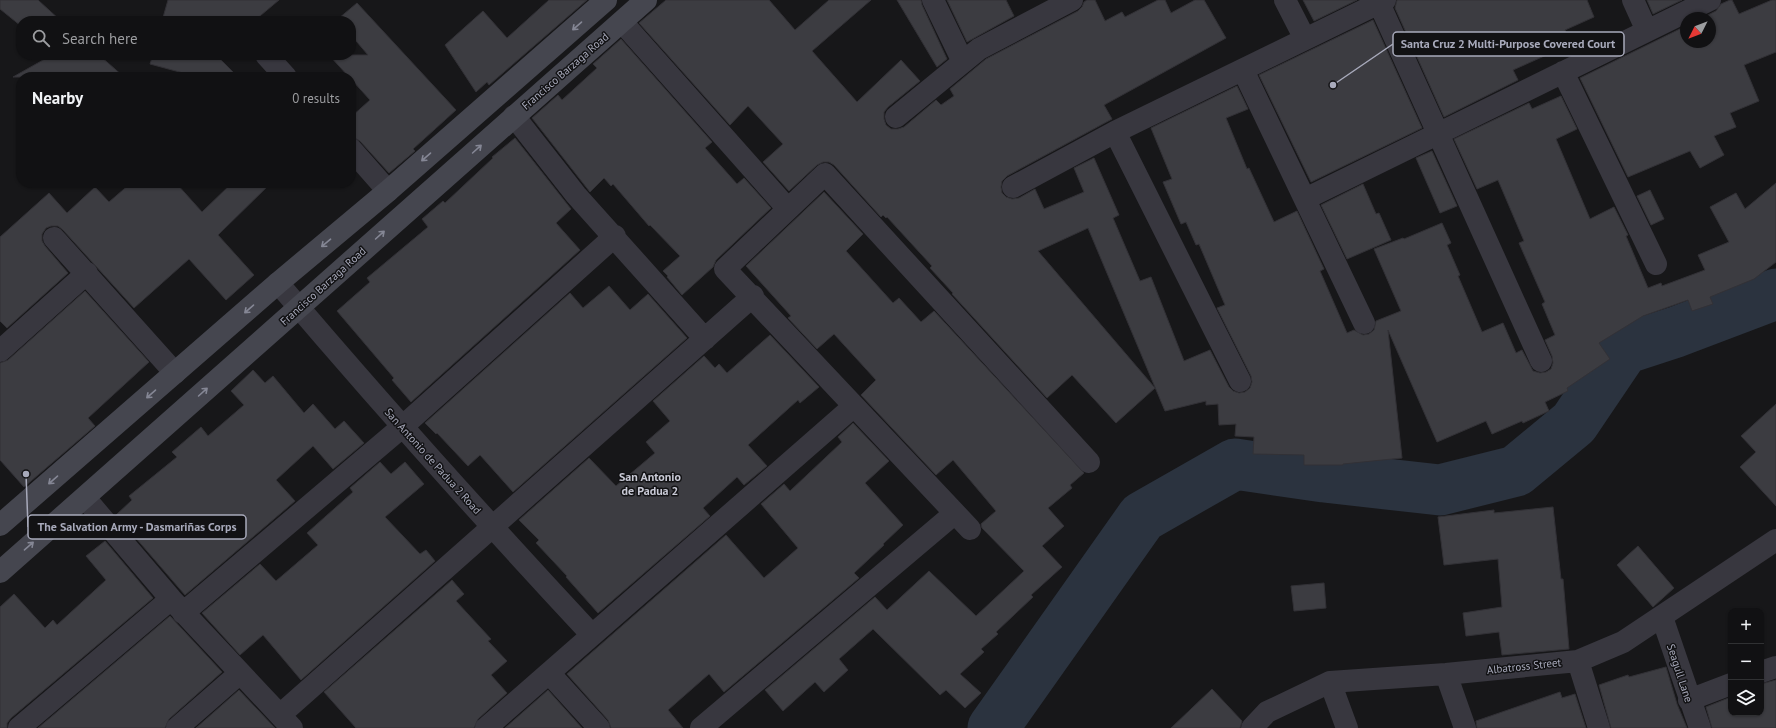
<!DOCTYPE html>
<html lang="en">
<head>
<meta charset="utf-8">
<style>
  :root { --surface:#111113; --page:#1e1f21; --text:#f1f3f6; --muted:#9c9da0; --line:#303133 }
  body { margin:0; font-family:"PT Sans",sans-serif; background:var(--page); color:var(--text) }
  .controls { position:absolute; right:12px; bottom:12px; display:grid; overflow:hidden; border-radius:8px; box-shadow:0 1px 3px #0004 }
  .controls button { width:36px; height:36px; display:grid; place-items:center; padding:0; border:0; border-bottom:1px solid var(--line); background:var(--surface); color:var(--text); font:20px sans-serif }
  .compass { position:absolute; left:1680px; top:12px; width:36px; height:36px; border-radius:50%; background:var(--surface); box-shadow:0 1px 3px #0004; rotate:228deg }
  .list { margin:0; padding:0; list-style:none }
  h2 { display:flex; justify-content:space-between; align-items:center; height:52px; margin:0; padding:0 16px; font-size:17px }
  h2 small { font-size:13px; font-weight:400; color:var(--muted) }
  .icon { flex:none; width:22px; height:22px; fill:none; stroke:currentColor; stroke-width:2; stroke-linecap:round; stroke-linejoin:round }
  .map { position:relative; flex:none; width:1776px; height:728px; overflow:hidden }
  .search { position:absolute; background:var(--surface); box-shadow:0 1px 3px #0004; left:16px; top:16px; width:340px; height:44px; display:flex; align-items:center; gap:10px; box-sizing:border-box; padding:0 14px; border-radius:16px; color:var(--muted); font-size:15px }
  .panel { position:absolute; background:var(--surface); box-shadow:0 1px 3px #0004; left:16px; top:72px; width:340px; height:116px; border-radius:16px }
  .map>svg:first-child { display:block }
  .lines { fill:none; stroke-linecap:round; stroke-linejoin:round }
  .river { stroke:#2b333f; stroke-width:51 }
  .building { fill:#3c3c41; stroke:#323136 }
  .street { stroke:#38373f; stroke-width:22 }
  .secondary { stroke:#45464f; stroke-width:22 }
  .oneway { stroke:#858795 }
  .labels { text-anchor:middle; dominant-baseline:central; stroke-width:3; stroke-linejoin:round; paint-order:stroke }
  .street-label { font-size:11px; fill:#a8aabb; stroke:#121214 }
  .neighbourhood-label { font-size:12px; font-weight:bold; fill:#c9cad6; stroke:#121214 }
  .leader { fill:none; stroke:#a8aabb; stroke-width:1.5 }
  .callout-dot { fill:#a8aabb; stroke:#121214; stroke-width:1.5 }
  .callout { fill:#121214; stroke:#a8aabb; stroke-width:1.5 }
  .callout-label { font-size:12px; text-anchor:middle; font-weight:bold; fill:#a8aabb }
</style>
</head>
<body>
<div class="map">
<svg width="1776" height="728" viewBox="0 0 1776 728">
  <rect width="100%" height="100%" fill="#171719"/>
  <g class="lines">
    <path class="river" d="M 993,728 L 1142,517 L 1235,464 L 1324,477 L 1440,490 L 1516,471 L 1574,423 L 1624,349 L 1676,332 L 1776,294"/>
  </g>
  <path class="building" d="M 0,0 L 38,0 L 61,21 L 21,21 L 21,26 L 0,9 Z
    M 168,0 L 279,0 L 254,21 L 162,21 Z
    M 549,0 L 587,0 L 489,85 L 487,82 L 476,92 L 445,45 L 483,11 L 507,38 Z
    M 666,0 L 769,0 L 795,30 L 829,0 L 871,0 L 812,51 L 857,102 L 901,60 L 920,81 L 888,107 L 884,112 L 884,119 L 886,125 L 891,129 L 898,129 L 904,127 L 936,100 L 941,105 L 954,96 L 950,89 L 986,59 L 1078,11 L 1082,7 L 1084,2 L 1087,0 L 1095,0 L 1105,21 L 1122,12 L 1125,17 L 1158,0 L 1165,0 L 1171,13 L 1195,0 L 1204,0 L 1226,38 L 1104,105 L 1112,119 L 1007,176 L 1002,181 L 1001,187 L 1002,193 L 1006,197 L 1012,199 L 1019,198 L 1035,189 L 1044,209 L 1084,192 L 1074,168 L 1094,158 L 1119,215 L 1113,218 L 1140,281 L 1151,277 L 1184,361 L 1210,350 L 1229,387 L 1233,391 L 1239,393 L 1245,392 L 1250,388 L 1252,382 L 1251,376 L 1217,308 L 1225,305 L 1199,244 L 1196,245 L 1186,222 L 1181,224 L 1163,182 L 1172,179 L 1151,128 L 1237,86 L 1248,109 L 1226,118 L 1247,169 L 1249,168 L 1274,222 L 1297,211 L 1324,269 L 1320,271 L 1347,333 L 1354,330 L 1363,335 L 1369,334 L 1374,330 L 1376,321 L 1401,311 L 1374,249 L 1403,238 L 1404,239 L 1442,223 L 1451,243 L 1447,245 L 1460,275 L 1458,276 L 1482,332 L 1503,323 L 1516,353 L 1522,350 L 1533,371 L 1540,373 L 1546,372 L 1551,369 L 1553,363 L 1552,356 L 1545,340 L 1555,335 L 1542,304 L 1545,302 L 1519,243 L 1524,241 L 1498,180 L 1477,189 L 1454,139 L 1529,103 L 1532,109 L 1561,96 L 1577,129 L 1556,139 L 1590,219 L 1614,207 L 1628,235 L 1626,236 L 1648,288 L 1661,283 L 1662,286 L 1705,270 L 1698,255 L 1729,242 L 1710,207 L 1736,193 L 1745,209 L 1776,183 L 1776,262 L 1754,279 L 1710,297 L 1713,304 L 1692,311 L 1688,300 L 1643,316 L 1599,343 L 1610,359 L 1567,388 L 1568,391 L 1545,402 L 1549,411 L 1523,423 L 1522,421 L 1492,434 L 1486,421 L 1437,442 L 1388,330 L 1402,458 L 1343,464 L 1343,465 L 1304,465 L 1304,455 L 1253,454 L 1254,437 L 1235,436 L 1236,424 L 1219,425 L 1218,404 L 1206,405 L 1206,401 L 1165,411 L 1088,228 L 1038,251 L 1155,388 L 1116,423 L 1072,375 L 1047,398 L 952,294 L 953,293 L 930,268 L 932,266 L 887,217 L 886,218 L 883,215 L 881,217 L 834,165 L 829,162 L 823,162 L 817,165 L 789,191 L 763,162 L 783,144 L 748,106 L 730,125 L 639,23 Z
    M 897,0 L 921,0 L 922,5 L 947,59 L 937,67 Z
    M 947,0 L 1006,0 L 1014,16 L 967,42 Z
    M 1303,0 L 1357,0 L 1314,21 Z
    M 1397,0 L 1587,0 L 1594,17 L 1565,30 L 1571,44 L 1513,70 L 1518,80 L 1444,117 L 1395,8 Z
    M 1647,0 L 1682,0 L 1653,14 Z
    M 1730,0 L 1732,0 L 1739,14 L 1772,0 L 1776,0 L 1776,52 L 1744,65 L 1759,101 L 1730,113 L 1736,127 L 1714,136 L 1724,155 L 1700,168 L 1690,151 L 1628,177 L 1580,78 L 1686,26 L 1686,42 L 1710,42 L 1710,18 L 1702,18 L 1716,11 L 1721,4 Z
    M 357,3 L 456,110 L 413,149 L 415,151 L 389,173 L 360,141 L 351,136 L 351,117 L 370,100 L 351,79 L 351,77 L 349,77 L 329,55 L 368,55 L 351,35 L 351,21 L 339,21 L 338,19 Z
    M 1373,20 L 1422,128 L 1311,182 L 1259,75 Z
    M 621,39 L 712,142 L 705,148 L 737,184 L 744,178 L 771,208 L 716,260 L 713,267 L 682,295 L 667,277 L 668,276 L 663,271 L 680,256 L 650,225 L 649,226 L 613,184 L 611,186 L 604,178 L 590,192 L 532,118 L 558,95 L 562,100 L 597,68 L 593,64 Z
    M 52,55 L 99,55 L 124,77 L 13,77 Z
    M 153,55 L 225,55 L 220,59 L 238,77 L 198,77 L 150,64 Z
    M 515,138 L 571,209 L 556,223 L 580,250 L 411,402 L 392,380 L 394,378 L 337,311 L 370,282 L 367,278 L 428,227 L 422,219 L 443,201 L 445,203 L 493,158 L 492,157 Z
    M 1432,151 L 1457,206 L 1440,213 L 1416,158 Z
    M 131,183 L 176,183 L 202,212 L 232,183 L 271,183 L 218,235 L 254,275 L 226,300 L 189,259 L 134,308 L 63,230 L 58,226 L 51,226 L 46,228 L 42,234 L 42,241 L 45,246 L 68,273 L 7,328 L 0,321 L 0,237 L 49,193 L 67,213 L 95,187 L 109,202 Z
    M 1363,184 L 1376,214 L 1379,213 L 1391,240 L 1347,259 L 1321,205 Z
    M 1650,190 L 1664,219 L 1651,225 L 1637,196 Z
    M 824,192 L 863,234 L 846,251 L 893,303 L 899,298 L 921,322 L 934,311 L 1084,473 L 1070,485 L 1072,488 L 1048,508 L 1064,526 L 1042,546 L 1062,567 L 1031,595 L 1033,597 L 996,632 L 998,634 L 981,649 L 984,652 L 960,674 L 981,693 L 965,708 L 946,690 L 940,695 L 873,629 L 839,659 L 848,670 L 824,692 L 815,682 L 783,711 L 765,690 L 875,597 L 887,610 L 929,571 L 976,616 L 1024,571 L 982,528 L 981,524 L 996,511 L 953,460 L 936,475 L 861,395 L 876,380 L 834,334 L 817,349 L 788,318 L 791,316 L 746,266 Z
    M 609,286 L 630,310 L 648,294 L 687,338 L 513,492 L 480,455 L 468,466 L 437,433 L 436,434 L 425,423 L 570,293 L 583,308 Z
    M 85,291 L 149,362 L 88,418 L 95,426 L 24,487 L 0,460 L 0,363 L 8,360 Z
    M 770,335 L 819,387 L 800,403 L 798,400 L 748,445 L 767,466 L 744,485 L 737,477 L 703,508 L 710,516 L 598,613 L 566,577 L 567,576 L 536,543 L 539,540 L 519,520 L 589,458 L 616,486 L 655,453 L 646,442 L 670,421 L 653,401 L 704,356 L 715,368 L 719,364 L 727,373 Z
    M 253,370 L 265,383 L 273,376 L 304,413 L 313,404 L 335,429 L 344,421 L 364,443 L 333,469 L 313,446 L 276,480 L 295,501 L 185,595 L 116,515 L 132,500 L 129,496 L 177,457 L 172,452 L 201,427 L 208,436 L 244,405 L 231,391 Z
    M 1776,404 L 1776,506 L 1740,467 L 1756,452 L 1741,436 Z
    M 853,423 L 889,461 L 865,483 L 903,525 L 883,544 L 884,545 L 854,573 L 859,578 L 724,692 L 709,674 L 668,710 L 683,728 L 611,728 L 608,720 L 567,674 L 726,535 L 764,578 L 798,548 L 761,504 L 784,484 L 790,491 L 842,442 L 838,437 Z
    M 380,462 L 391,474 L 405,462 L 424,484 L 385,517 L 420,554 L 426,550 L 435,561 L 301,680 L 263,635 L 240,655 L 202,613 L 260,564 L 276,581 L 318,545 L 307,533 L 353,492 L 350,488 Z
    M 1553,507 L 1561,579 L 1563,579 L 1569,649 L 1502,655 L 1499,632 L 1466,636 L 1463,613 L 1502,607 L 1498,559 L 1444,565 L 1438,517 L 1494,510 L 1494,513 Z
    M 105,541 L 153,598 L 11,718 L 7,723 L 7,728 L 0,728 L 0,607 L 14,594 L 45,628 L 53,620 L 57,625 L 106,580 L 86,556 Z
    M 1638,546 L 1674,588 L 1653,607 L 1617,565 Z
    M 452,580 L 464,594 L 456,601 L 491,639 L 488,641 L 507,661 L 491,675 L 507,693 L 478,719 L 474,728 L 356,728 L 324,692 Z
    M 1324,583 L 1326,608 L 1294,611 L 1291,586 Z
    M 170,616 L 222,672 L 169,719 L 165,728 L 38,728 Z
    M 1666,667 L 1677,704 L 1687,728 L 1611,728 L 1599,685 L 1628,675 L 1629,677 Z
    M 1776,680 L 1776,728 L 1712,728 L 1706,707 L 1731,697 L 1731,713 L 1761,713 L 1761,684 Z
    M 1212,689 L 1242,721 L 1240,728 L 1171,728 Z
    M 239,690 L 275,728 L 196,728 Z
    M 548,690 L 582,728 L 505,728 Z
    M 1560,692 L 1562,698 L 1575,694 L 1586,728 L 1477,728 L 1476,721 Z"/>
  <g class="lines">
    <path class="street" d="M 933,0 L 963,62
      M 1285,0 L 1305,39
      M 1633,0 L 1647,31
      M 1379,3 L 1541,361
      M 622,22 L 788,209
      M 266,55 L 286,77
      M 1243,70 L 1364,323
      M 1563,72 L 1656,264
      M 514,116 L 576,195 L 705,339
      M 896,117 L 979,49 L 1072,0
      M 1115,132 L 1240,381
      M 351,149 L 388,191
      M 1013,187 L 1115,132 L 1385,0
      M 1305,199 L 1710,0
      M 54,238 L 175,373
      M 278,283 C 380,403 485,520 592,635
      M 0,351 L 87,273
      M 85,498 L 171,599 L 292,728
      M 970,529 L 725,269 L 825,174 L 1089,462
      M 183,613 L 402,427 L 615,236
      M 1662,617 L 1700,728
      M 1578,661 L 1599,728
      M 1761,672 L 1776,667
      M 549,673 L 599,728
      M 1446,674 L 1465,728
      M 1330,682 L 1347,728
      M 1689,700 L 1731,684
      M 280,715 L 753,296
      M 19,728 L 171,599
      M 177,728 L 240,673
      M 486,728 L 854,406
      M 701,728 L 955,513
      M 1252,728 L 1267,712 L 1330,682 L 1446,674 L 1578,661 L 1623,642 L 1776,540"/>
    <path class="secondary" d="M 0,525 L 278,283 L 388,191 L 606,0
      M 0,572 L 646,0"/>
  </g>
  <defs><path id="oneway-shaft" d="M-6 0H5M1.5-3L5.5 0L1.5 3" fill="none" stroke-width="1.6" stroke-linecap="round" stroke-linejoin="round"/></defs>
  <g class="oneway">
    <use href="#oneway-shaft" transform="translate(577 26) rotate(139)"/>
    <use href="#oneway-shaft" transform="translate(477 149) rotate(-42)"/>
    <use href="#oneway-shaft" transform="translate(426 157) rotate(139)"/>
    <use href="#oneway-shaft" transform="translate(380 235) rotate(-42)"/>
    <use href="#oneway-shaft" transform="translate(326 243) rotate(140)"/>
    <use href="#oneway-shaft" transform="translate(249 309) rotate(139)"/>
    <use href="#oneway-shaft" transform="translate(203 392) rotate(-42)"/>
    <use href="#oneway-shaft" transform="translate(151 394) rotate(139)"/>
    <use href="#oneway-shaft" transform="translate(53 480) rotate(139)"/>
    <use href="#oneway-shaft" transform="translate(29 546) rotate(-41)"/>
  </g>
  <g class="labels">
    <g class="street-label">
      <text transform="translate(565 71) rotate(-41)">Francisco Barzaga Road</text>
      <text transform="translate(323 286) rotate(-42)">Francisco Barzaga Road</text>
      <text transform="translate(433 461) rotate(48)">San Antonio de Padua 2 Road</text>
      <text transform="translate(1524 666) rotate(-6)">Albatross Street</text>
      <text transform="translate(1680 673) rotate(72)">Seagull Lane</text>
    </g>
    <g class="neighbourhood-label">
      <text x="650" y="476">San Antonio<tspan x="650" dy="14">de Padua 2</tspan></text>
    </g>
  </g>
  <path class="leader" d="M1333 85L1393 44M26 474L28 527"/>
  <g class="callout-dot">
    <circle cx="1333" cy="85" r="4"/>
    <circle cx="26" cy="474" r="4"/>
  </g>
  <g class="callout">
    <rect x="1393" y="32" width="231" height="24" rx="4"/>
    <rect x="28" y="515" width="218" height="24" rx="4"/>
  </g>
  <g class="callout-label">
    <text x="1508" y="48">Santa Cruz 2 Multi-Purpose Covered Court</text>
    <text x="137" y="531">The Salvation Army - Dasmariñas Corps</text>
  </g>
</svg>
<div class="controls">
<button>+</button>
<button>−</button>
<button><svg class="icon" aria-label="layers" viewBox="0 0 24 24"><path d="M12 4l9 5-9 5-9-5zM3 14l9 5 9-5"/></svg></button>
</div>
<svg class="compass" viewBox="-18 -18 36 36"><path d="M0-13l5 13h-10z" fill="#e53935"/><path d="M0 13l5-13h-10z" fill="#9c9da0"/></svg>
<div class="search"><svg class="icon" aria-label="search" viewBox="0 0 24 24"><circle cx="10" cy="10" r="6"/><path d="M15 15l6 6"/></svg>Search here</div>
<section class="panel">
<h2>Nearby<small>0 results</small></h2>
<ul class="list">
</ul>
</section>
</div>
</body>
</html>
